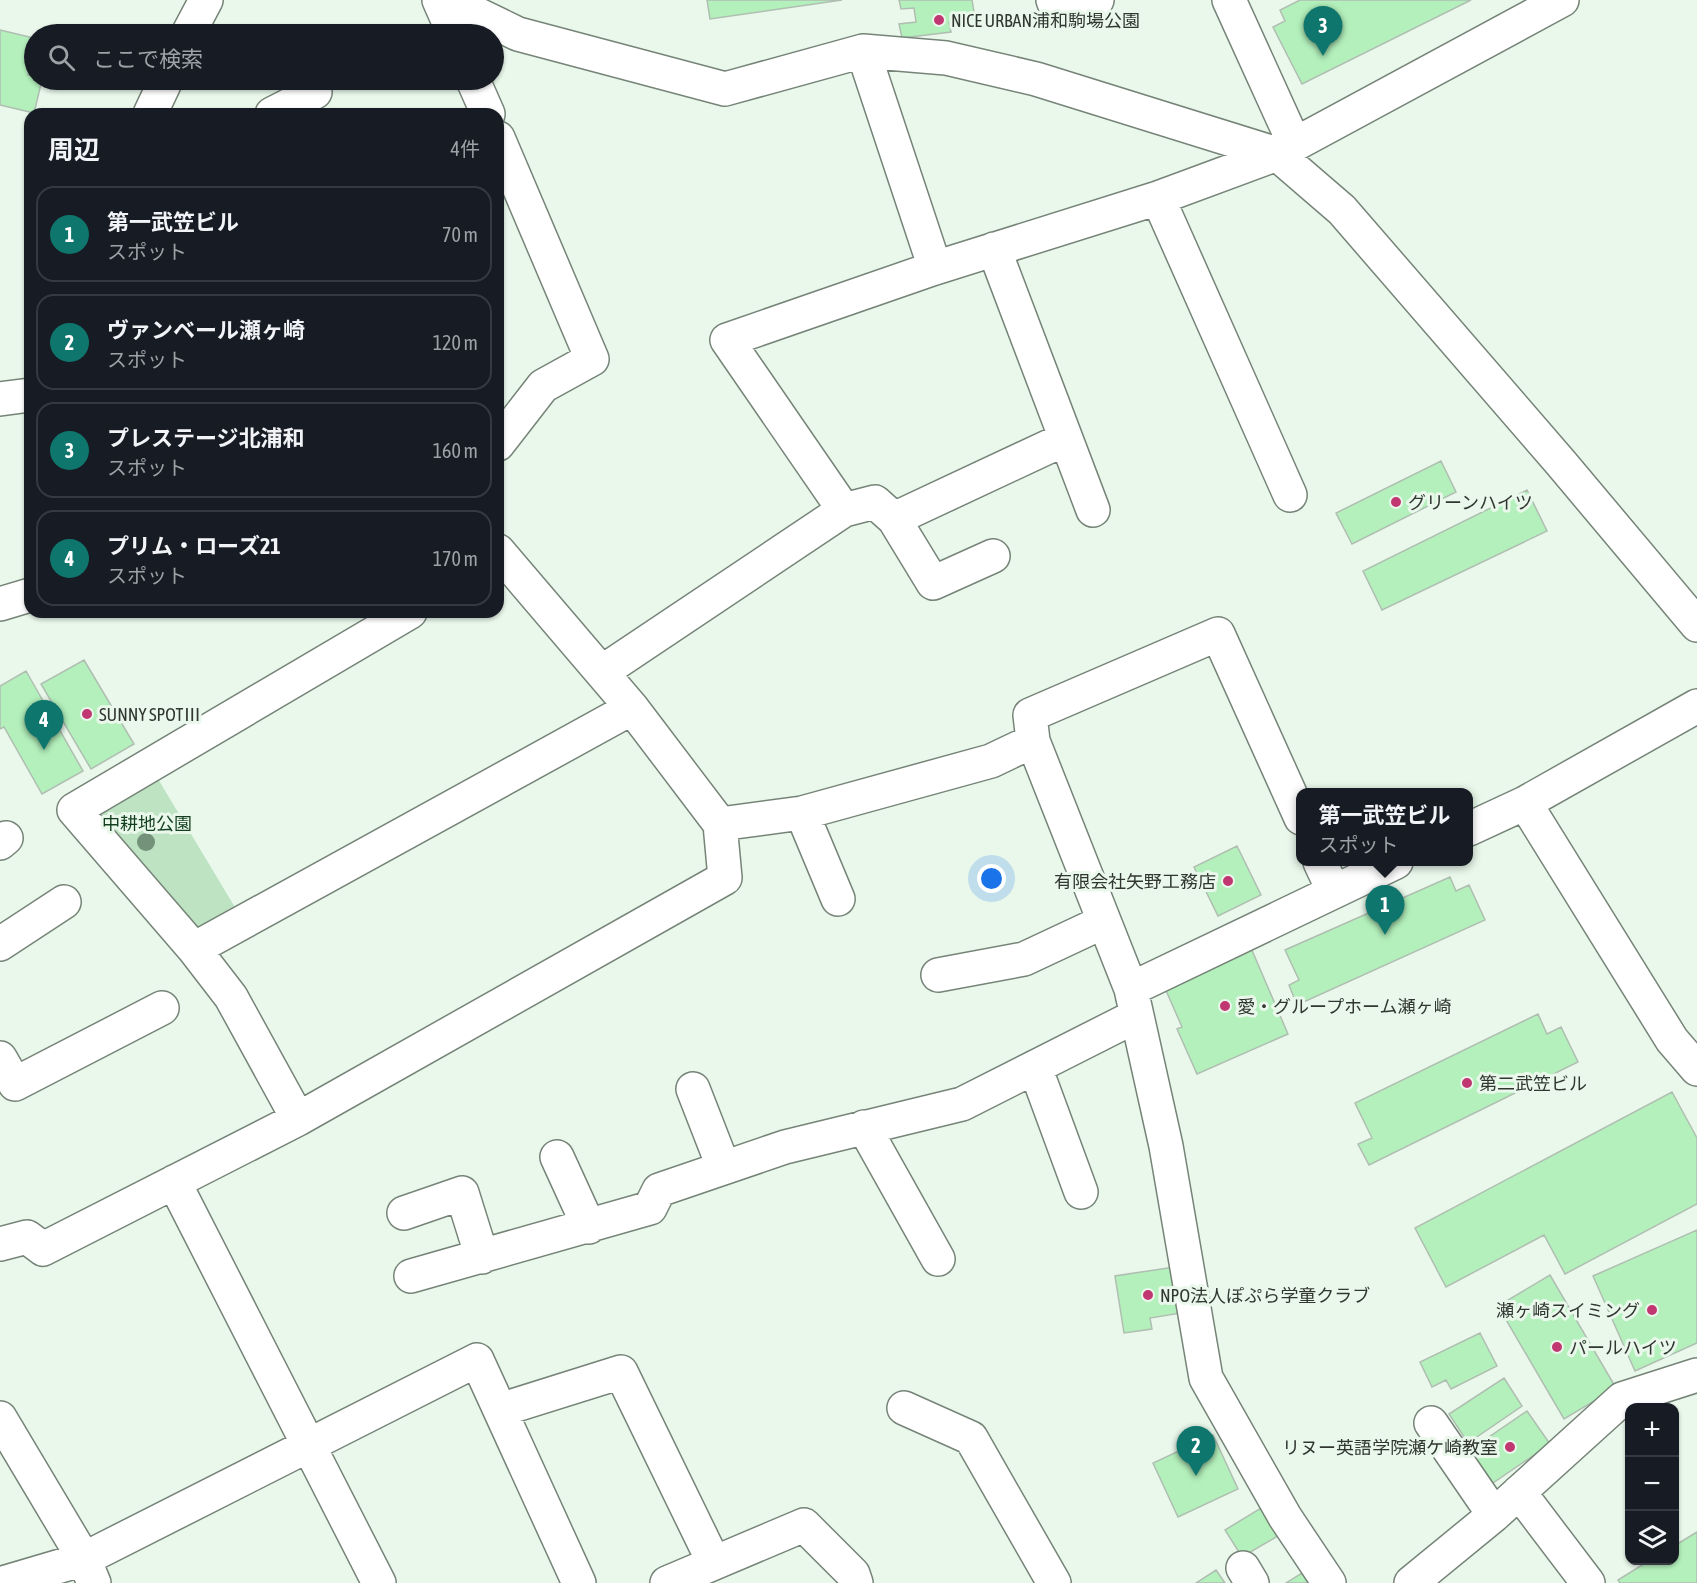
<!DOCTYPE html>
<html lang="ja">
<head>
<meta charset="utf-8">
<style>
  :root { --surface:#171b24; --page:#242831; --text:#f1f3f6; --muted:#9ea1a6; --line:#363941; --accent:#0f766e }
  body { margin:0; font-family:"Asap Condensed","Noto Sans JP",sans-serif; background:var(--page); color:var(--text) }
  .controls { position:absolute; right:18px; bottom:18px; display:grid; overflow:hidden; border-radius:12px; box-shadow:0 2px 4px #0004 }
  .controls button { width:54px; height:54px; display:grid; place-items:center; padding:0; border:0; border-bottom:2px solid var(--line); background:var(--surface); color:var(--text); font:30px sans-serif }
  .you { position:absolute; left:992px; top:879px; width:21px; height:21px; margin:-15px; border:4px solid #fff; border-radius:50%; background:#1a73e8; box-shadow:0 0 0 9px #1a73e833 }
  .badge { display:grid; place-items:center; width:39px; height:39px; border-radius:50%; background:var(--accent); color:#fff; font-size:20px; font-weight:700 }
  .pin { position:absolute; translate:-50% -50px; filter:drop-shadow(0 2px 3px #0008) }
  .pin::after { content:''; position:absolute; top:32px; width:21px; height:18px; background:inherit; clip-path:polygon(0 0,100% 0,50% 100%) }
  .popup { position:absolute; left:1296px; top:788px; width:177px; height:78px; box-sizing:border-box; display:grid; place-content:center; border-radius:12px; background:var(--surface); filter:drop-shadow(0 2px 4px #0005); font-size:20px; white-space:nowrap; color:var(--muted) }
  .popup b { font-size:22px; color:var(--text) }
  .popup::after { content:''; position:absolute; left:50%; top:100%; margin-left:-12px; border:12px solid transparent; border-top-color:var(--surface) }
  .list { margin:0; padding:0; list-style:none }
  h2 { display:flex; justify-content:space-between; align-items:center; height:78px; margin:0; padding:0 24px; font-size:26px }
  h2 small { font-size:20px; font-weight:400; color:var(--muted) }
  .list li { display:grid; grid-template-columns:39px 1fr auto; gap:18px; align-items:center; box-sizing:border-box; height:96px; margin:0 12px 12px; padding:0 12px; border:2px solid var(--line); border-radius:18px }
  .list b { display:block; font-size:22px; white-space:nowrap }
  .list p { margin:0; font-size:20px; white-space:nowrap; color:var(--muted) }
  .list em { font-size:20px; font-style:normal; color:var(--muted) }
  .icon { flex:none; width:33px; height:33px; fill:none; stroke:currentColor; stroke-width:2; stroke-linecap:round; stroke-linejoin:round }
  .map { position:relative; flex:none; width:1697px; height:1583px; overflow:hidden }
  .search { position:absolute; background:var(--surface); box-shadow:0 2px 4px #0004; left:24px; top:24px; width:480px; height:66px; display:flex; align-items:center; gap:15px; box-sizing:border-box; padding:0 21px; border-radius:33px; color:var(--muted); font-size:22px }
  .panel { position:absolute; background:var(--surface); box-shadow:0 2px 4px #0004; left:24px; top:108px; width:480px; height:510px; border-radius:18px }
  .map>svg:first-child { display:block }
  .green { fill:#bee3c3 }
  .building { fill:#b3f0bc; stroke:#b0beb2; stroke-width:1.5 }
  .lines { fill:none; stroke-linecap:round; stroke-linejoin:round }
  .minor-casing { stroke:#768478; stroke-width:36 }
  .minor { stroke:#fff; stroke-width:33 }
  .tree { fill:#74927a }
  .poi-dot { fill:#c03771; stroke:#e9f8eb; stroke-width:2 }
  .labels { text-anchor:middle; dominant-baseline:central; stroke-width:6; stroke-linejoin:round; paint-order:stroke }
  .poi-label { font-size:18px; fill:#313631; stroke:#e9f8eb; text-anchor:start }
  .park-label { font-size:18px; fill:#143f1e; stroke:#e9f8eb }
</style>
</head>
<body>
<div class="map">
<svg width="1697" height="1583" viewBox="0 0 1697 1583">
  <rect width="100%" height="100%" fill="#e9f8eb"/>
  <path class="green" d="M 155,774 L 239,914 L 200,937 L 94,812 Z"/>
  <path class="building" d="M 707,0 L 842,0 L 710,19 Z
    M 899,0 L 972,0 L 975,18 L 949,22 L 951,32 L 902,38 L 899,24 L 916,22 L 914,8 L 901,9 Z
    M 1300,0 L 1471,0 L 1302,84 L 1273,27 L 1285,21 L 1280,10 Z
    M 0,30 L 34,38 L 28,75 L 34,76 L 34,80 L 42,80 L 34,113 L 0,105 Z
    M 1441,461 L 1456,492 L 1352,544 L 1336,513 Z
    M 1527,490 L 1547,531 L 1382,610 L 1363,571 Z
    M 84,660 L 134,744 L 91,769 L 41,684 Z
    M 26,671 L 83,771 L 42,794 L 4,727 L 0,729 L 0,686 Z
    M 1237,846 L 1261,895 L 1218,916 L 1194,867 Z
    M 1450,877 L 1456,891 L 1469,885 L 1485,920 L 1297,1005 L 1289,985 L 1299,980 L 1285,950 Z
    M 1251,948 L 1288,1034 L 1197,1074 L 1177,1029 L 1182,1027 L 1164,986 Z
    M 1538,1014 L 1547,1034 L 1561,1027 L 1578,1062 L 1369,1165 L 1358,1144 L 1372,1138 L 1355,1103 Z
    M 1672,1092 L 1697,1138 L 1697,1204 L 1565,1274 L 1544,1235 L 1446,1287 L 1415,1228 Z
    M 1697,1230 L 1697,1343 L 1635,1371 L 1593,1276 Z
    M 1174,1267 L 1181,1313 L 1150,1318 L 1152,1329 L 1124,1333 L 1115,1276 Z
    M 1550,1275 L 1616,1388 L 1564,1419 L 1498,1306 Z
    M 1480,1333 L 1497,1366 L 1451,1389 L 1446,1380 L 1432,1387 L 1420,1362 Z
    M 1504,1378 L 1522,1406 L 1468,1443 L 1449,1414 Z
    M 1527,1411 L 1550,1444 L 1493,1483 L 1470,1450 Z
    M 1213,1435 L 1238,1489 L 1178,1517 L 1153,1463 Z
    M 1266,1505 L 1283,1533 L 1242,1557 L 1225,1530 Z
    M 1697,1532 L 1697,1583 L 1620,1583 L 1618,1580 L 1650,1560 L 1674,1560 L 1674,1546 Z
    M 1216,1570 L 1225,1583 L 1196,1583 Z
    M 1302,1573 L 1308,1583 L 1286,1583 Z"/>
  <g class="lines">
    <g class="minor-casing">
      <path id="minor" d="M 439,0 L 454,34
        M 448,0 L 518,34 L 725,89 L 863,51 L 946,58 L 1036,79 L 1277,154 L 1342,210 L 1561,463 L 1697,625
        M 1053,0 L 1055,5 L 1071,9 L 1097,0
        M 1229,0 L 1294,143
        M 188,34 L 206,0
        M 863,51 L 935,268
        M 473,80 L 488,114
        M 150,114 L 166,80
        M 272,114 L 315,92
        M 498,138 L 592,359 L 543,386 L 498,444
        M 1158,198 L 1290,495
        M 994,249 L 1093,510
        M 0,399 L 30,395
        M 844,510 L 875,502 L 894,519 L 933,583 L 993,556
        M 894,519 L 1065,439
        M 0,604 L 30,595
        M 602,672 L 844,510 L 727,340 L 935,268 L 1158,198 L 1277,154 L 1562,0
        M 1033,741 L 1131,989 L 1166,1146 L 1206,1378 L 1285,1517 L 1329,1583
        M 1525,803 L 1672,1040 L 1697,1069
        M 802,813 L 838,899
        M 720,824 L 802,813 L 991,761 L 1033,741 L 1030,715 L 1218,634 L 1301,818
        M 1469,829 L 1525,803 L 1697,706
        M 0,843 L 6,838
        M 1320,862 L 1333,890
        M 0,944 L 64,902
        M 194,949 L 632,708
        M 938,975 L 1024,959 L 1103,922
        M 1131,989 L 1396,862
        M 0,1058 L 15,1084 L 162,1008
        M 1035,1067 L 1081,1192
        M 693,1089 L 723,1166
        M 298,1119 L 231,997 L 194,949 L 74,810 L 410,612
        M 864,1127 L 938,1259
        M 557,1157 L 589,1227
        M 174,1182 L 379,1583
        M 404,1213 L 462,1193 L 482,1257
        M 0,1244 L 27,1237 L 43,1249 L 298,1119 L 725,878 L 720,824 L 632,708 L 498,551
        M 411,1276 L 650,1208 L 659,1190 L 785,1147 L 962,1104 L 1136,1016
        M 904,1408 L 971,1438 L 1054,1583
        M 500,1410 L 621,1372 L 714,1563
        M 0,1418 L 84,1559 L 94,1583
        M 1431,1423 L 1494,1515
        M 1519,1492 L 1588,1583
        M 1243,1568 L 1252,1583
        M 3,1583 L 84,1559 L 477,1360 L 579,1583
        M 667,1583 L 804,1525 L 853,1574 L 856,1583
        M 1411,1583 L 1494,1515 L 1622,1399 L 1697,1375"/>
    </g>
    <use href="#minor" class="minor"/>
  </g>
  <circle class="tree" cx="146" cy="842" r="9"/>
  <g class="poi-dot">
    <circle cx="939" cy="20" r="6"/>
    <circle cx="1396" cy="502" r="6"/>
    <circle cx="87" cy="714" r="6"/>
    <circle cx="1228" cy="881" r="6"/>
    <circle cx="1225" cy="1006" r="6"/>
    <circle cx="1467" cy="1083" r="6"/>
    <circle cx="1148" cy="1295" r="6"/>
    <circle cx="1652" cy="1310" r="6"/>
    <circle cx="1557" cy="1347" r="6"/>
    <circle cx="1510" cy="1447" r="6"/>
  </g>
  <g class="labels">
    <g class="poi-label">
      <text x="951" y="20">NICE URBAN浦和駒場公園</text>
      <text x="1408" y="502">グリーンハイツ</text>
      <text x="99" y="714">SUNNY SPOTⅢ</text>
      <text x="1216" y="881" text-anchor="end">有限会社矢野工務店</text>
      <text x="1237" y="1006">愛・グループホーム瀬ヶ崎</text>
      <text x="1479" y="1083">第二武笠ビル</text>
      <text x="1160" y="1295">NPO法人ぽぷら学童クラブ</text>
      <text x="1640" y="1310" text-anchor="end">瀬ヶ崎スイミング</text>
      <text x="1569" y="1347">パールハイツ</text>
      <text x="1498" y="1447" text-anchor="end">リヌー英語学院瀬ケ崎教室</text>
    </g>
    <g class="park-label">
      <text x="147" y="823">中耕地公園</text>
    </g>
  </g>
</svg>
<div class="controls">
<button>+</button>
<button>−</button>
<button><svg class="icon" aria-label="layers" viewBox="0 0 24 24"><path d="M12 4l9 5-9 5-9-5zM3 14l9 5 9-5"/></svg></button>
</div>
<div class="you"></div>
<div class="pin badge" style="left:1385px;top:935px">1</div>
<div class="popup"><b>第一武笠ビル</b>スポット</div>
<div class="pin badge" style="left:1196px;top:1476px">2</div>
<div class="pin badge" style="left:1323px;top:56px">3</div>
<div class="pin badge" style="left:44px;top:750px">4</div>
<div class="search"><svg class="icon" aria-label="search" viewBox="0 0 24 24"><circle cx="10" cy="10" r="6"/><path d="M15 15l6 6"/></svg>ここで検索</div>
<section class="panel">
<h2>周辺<small>4件</small></h2>
<ul class="list">
<li><span class="badge">1</span><div><b>第一武笠ビル</b><p>スポット</p></div><em>70 m</em></li>
<li><span class="badge">2</span><div><b>ヴァンベール瀬ヶ崎</b><p>スポット</p></div><em>120 m</em></li>
<li><span class="badge">3</span><div><b>プレステージ北浦和</b><p>スポット</p></div><em>160 m</em></li>
<li><span class="badge">4</span><div><b>プリム・ローズ21</b><p>スポット</p></div><em>170 m</em></li>
</ul>
</section>
</div>
</body>
</html>
